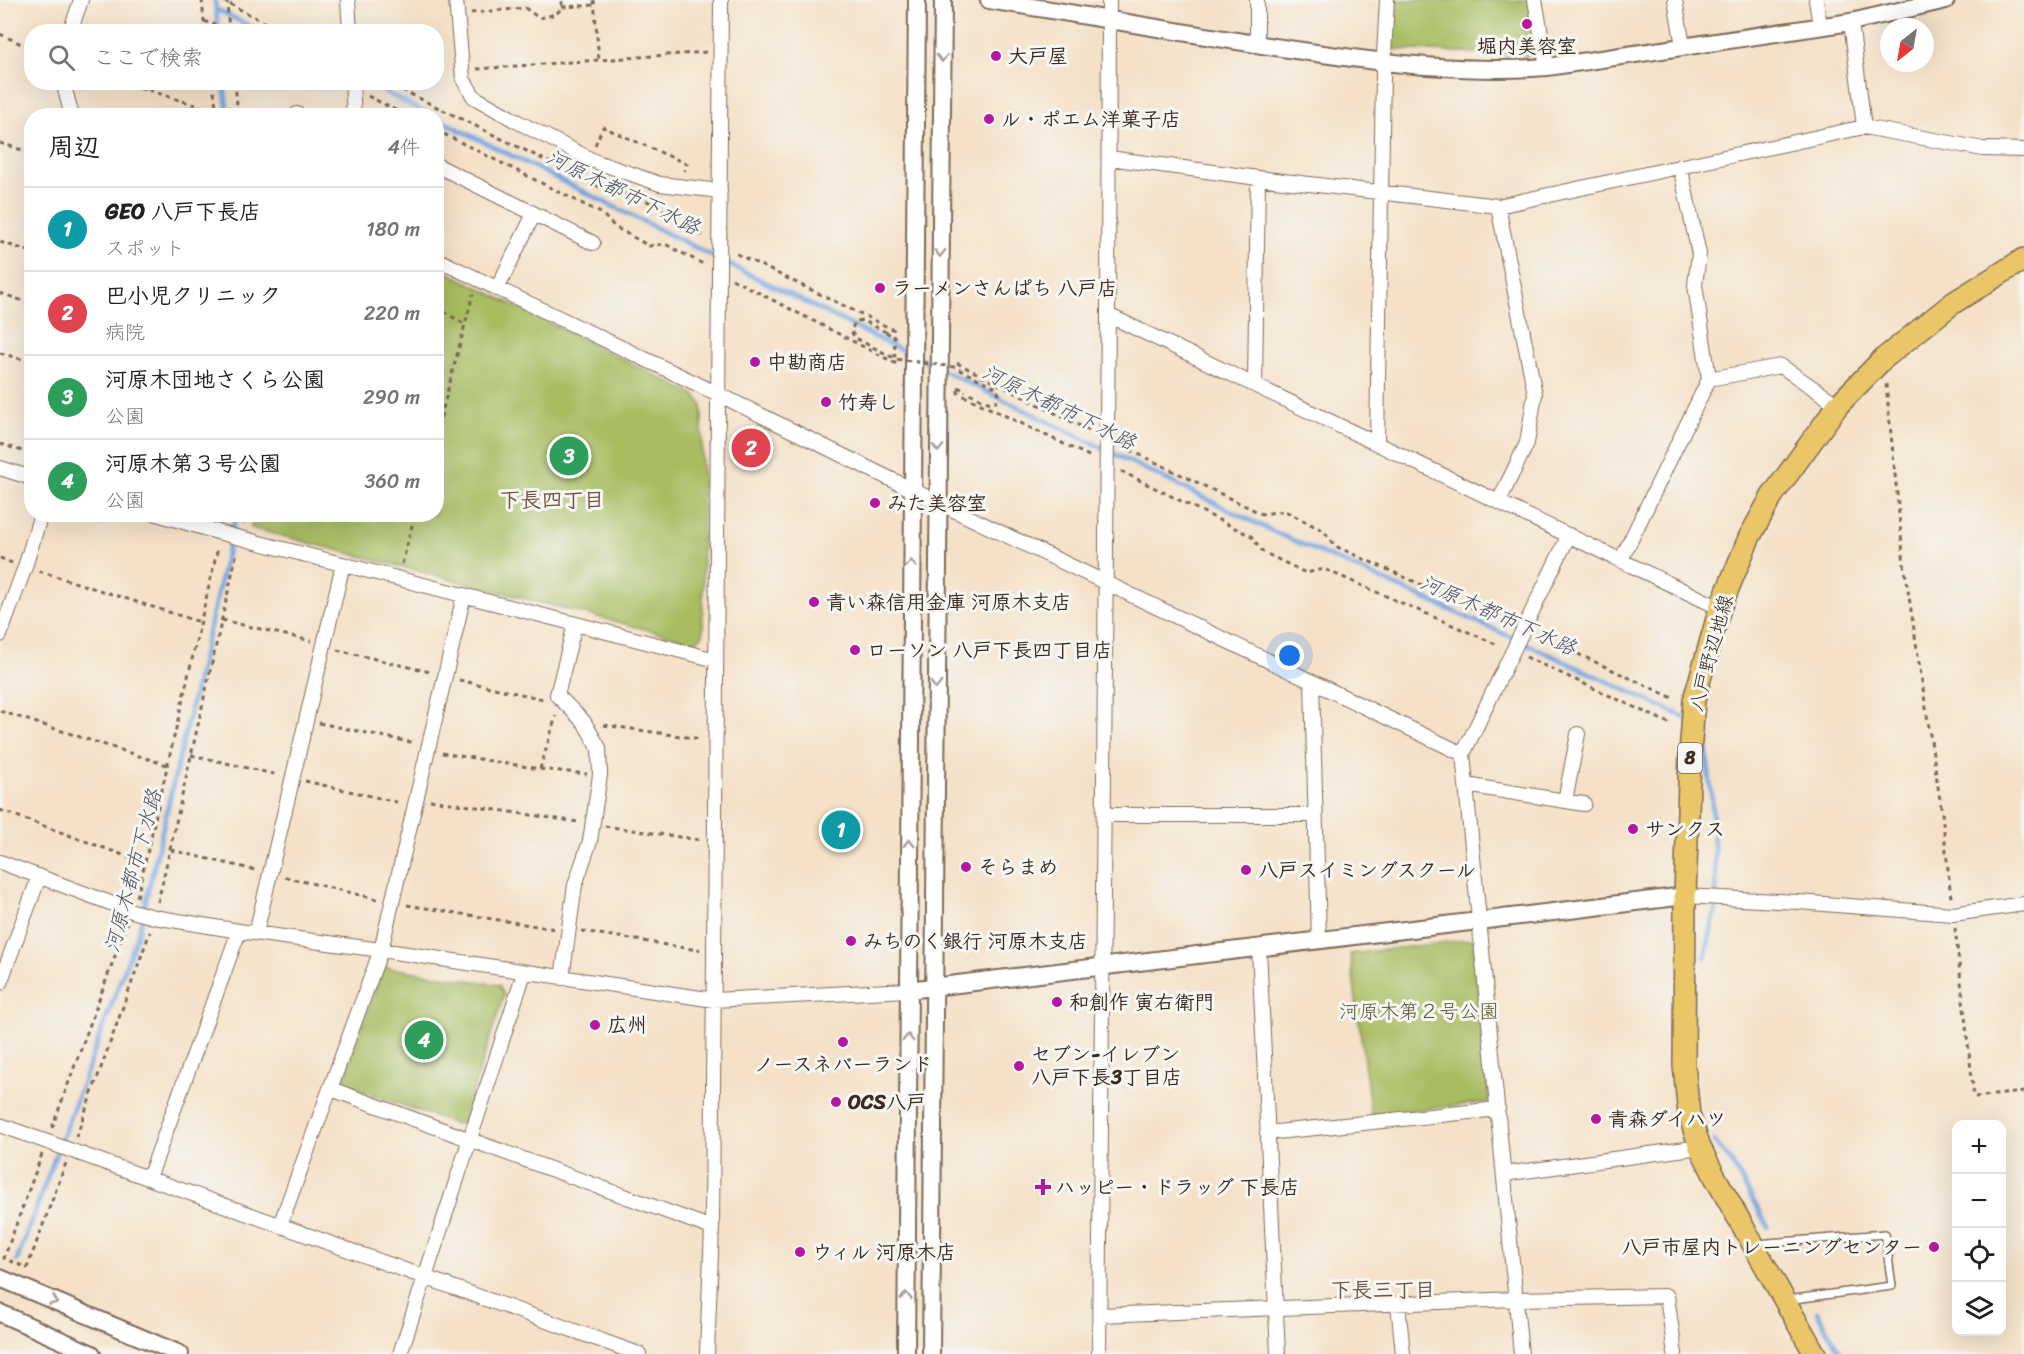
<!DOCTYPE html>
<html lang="ja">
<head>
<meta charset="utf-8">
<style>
  :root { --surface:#fff; --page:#f6f6f6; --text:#202124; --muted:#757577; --line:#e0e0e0; --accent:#ea580c }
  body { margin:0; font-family:Sriracha,"Klee One",sans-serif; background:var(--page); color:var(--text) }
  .controls { position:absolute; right:18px; bottom:18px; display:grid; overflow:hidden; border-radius:12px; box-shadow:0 6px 24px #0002 }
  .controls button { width:54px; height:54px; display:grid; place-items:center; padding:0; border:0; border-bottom:2px solid var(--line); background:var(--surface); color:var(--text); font:30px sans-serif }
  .compass { position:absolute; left:1880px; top:18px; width:54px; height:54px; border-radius:50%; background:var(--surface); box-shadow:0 6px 24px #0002; rotate:211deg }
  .you { position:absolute; left:1290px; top:656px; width:21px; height:21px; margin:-15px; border:4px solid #fff; border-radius:50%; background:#1a73e8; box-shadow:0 0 0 9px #1a73e833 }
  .badge { display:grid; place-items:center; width:39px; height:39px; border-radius:50%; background:var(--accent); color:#fff; font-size:20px; font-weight:700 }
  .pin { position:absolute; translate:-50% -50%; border:3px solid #fff; box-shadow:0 2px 6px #0006 }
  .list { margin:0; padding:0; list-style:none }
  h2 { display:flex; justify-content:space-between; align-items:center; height:78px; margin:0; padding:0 24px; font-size:26px }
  h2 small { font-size:20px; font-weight:400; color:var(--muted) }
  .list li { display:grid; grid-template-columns:39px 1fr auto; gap:18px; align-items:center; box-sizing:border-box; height:84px; padding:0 24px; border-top:2px solid var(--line) }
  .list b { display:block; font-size:22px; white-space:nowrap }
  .list p { margin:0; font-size:20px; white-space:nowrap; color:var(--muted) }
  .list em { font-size:20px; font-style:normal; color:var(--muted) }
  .icon { flex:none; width:33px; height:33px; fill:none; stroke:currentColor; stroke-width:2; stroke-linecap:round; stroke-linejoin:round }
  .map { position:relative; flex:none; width:2024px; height:1354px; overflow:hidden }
  .search { position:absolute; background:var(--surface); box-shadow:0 6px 24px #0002; left:24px; top:24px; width:420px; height:66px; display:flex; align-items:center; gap:15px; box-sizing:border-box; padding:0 21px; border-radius:24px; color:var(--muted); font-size:22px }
  .panel { position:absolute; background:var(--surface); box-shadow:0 6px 24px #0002; left:24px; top:108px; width:420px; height:414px; border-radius:24px }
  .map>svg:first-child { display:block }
  .green { fill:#a8bc61; stroke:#727340; stroke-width:1.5 }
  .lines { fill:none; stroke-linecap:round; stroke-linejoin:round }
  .stream { stroke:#77a6e0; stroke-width:5 }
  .service-casing { stroke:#7c6a59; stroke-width:10 }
  .minor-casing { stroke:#7c6a59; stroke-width:16 }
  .tertiary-casing { stroke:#7c6a59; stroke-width:20 }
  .primary-casing { stroke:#7c6a59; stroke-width:24 }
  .path { stroke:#7c6a59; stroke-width:3; stroke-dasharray:4.5 4.5; stroke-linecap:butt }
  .service { stroke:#fff; stroke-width:7 }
  .minor { stroke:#fff; stroke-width:14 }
  .tertiary { stroke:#fff; stroke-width:16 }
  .primary { stroke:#eac669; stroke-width:21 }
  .path-bridge { stroke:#7c6a59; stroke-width:3; stroke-dasharray:4.5 4.5; stroke-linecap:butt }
  .oneway { stroke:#a79f9a }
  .poi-dot { fill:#b5179e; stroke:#f6f6f2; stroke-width:2 }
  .labels { text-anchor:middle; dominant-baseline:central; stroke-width:6; stroke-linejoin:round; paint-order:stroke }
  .shield { fill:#f6f6f2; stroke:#73675e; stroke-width:1.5 }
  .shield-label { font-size:18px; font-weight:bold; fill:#3b2a1e }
  .poi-label { font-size:20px; font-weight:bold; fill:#3b2a1e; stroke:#f6f6f2; text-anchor:start }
  .street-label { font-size:20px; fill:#3b2a1e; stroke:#f6f6f2 }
  .park-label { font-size:20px; fill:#5c5632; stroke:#f6f6f2 }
  .water-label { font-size:21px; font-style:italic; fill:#505562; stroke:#f6f6f2 }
  .neighbourhood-label { font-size:21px; font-weight:bold; fill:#705340; stroke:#f6f6f2 }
</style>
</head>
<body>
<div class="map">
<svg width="2024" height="1354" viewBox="0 0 2024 1354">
  <rect width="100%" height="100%" fill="#f6f6f2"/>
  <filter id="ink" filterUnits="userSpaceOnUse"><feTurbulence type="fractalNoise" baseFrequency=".0167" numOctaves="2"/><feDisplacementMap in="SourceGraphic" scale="12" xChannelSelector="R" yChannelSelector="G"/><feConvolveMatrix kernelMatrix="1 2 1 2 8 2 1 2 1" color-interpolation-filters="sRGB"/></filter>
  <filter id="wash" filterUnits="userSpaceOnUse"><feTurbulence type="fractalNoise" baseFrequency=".008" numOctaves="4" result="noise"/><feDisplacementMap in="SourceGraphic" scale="24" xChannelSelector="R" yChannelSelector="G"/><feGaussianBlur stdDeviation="1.35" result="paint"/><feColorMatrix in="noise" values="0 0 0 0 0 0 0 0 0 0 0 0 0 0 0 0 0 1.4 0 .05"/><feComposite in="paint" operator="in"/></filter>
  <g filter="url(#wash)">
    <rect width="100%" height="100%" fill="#f4e1c7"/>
    <path class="green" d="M 1394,0 L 1529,0 L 1538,56 L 1390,49 Z
      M 437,267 L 695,395 L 702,405 L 703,635 L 695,642 L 251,528 L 254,515 L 436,514 Z
      M 1473,939 L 1489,1102 L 1371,1115 L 1350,954 Z
      M 383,967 L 499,985 L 504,995 L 463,1122 L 456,1124 L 342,1084 Z"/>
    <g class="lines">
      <path class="stream" d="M 215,0 L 218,32
        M 216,9 L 261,32
        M 224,82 L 228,116
        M 365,82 L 432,116
        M 436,118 L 879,339 L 1270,530 L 1529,645 L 1686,718
        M 1697,723 L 1707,728 L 1707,757 L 1712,800 L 1716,890 L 1716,907 L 1705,957
        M 1714,1141 L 1732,1163 L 1768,1227
        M 17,1260 L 139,930 L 236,514
        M 1817,1312 L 1841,1354"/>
    </g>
  </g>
  <g filter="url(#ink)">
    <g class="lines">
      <g class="service-casing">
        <path id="service" d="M 1756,1244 L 1885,1234 L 1892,1286 L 1787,1300"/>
      </g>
      <g class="minor-casing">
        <path id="minor" d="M 348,0 L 350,32
          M 456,0 L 463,79 L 474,97 L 518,122 L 594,161 L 660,184 L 720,191
          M 1535,0 L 1547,67
          M 1675,0 L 1683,46
          M 1816,0 L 1820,26
          M 1851,22 L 1864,127
          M 70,32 L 81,0
          M 1257,45 L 1257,0
          M 63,82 L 72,116
          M 352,82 L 354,116
          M 297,114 L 297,116
          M 1109,158 L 1258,178 L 1498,206 L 1864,127 L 1983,149 L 2024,150
          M 436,165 L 593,243
          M 1498,206 L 1535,394 L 1527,443 L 1499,501
          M 436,259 L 718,394 L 937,502 L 1463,754
          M 497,289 L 534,214
          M 1108,315 L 1720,608
          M 1709,379 L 1781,366 L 1838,405
          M 1255,384 L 1258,178
          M 1377,443 L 1383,74 L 1387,0
          M 0,468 L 32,478
          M 157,514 L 221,533 L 716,660
          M 1621,560 L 1709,379 L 1695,285 L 1699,254 L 1680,166
          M 0,635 L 25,567 L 41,514
          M 1312,682 L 1319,941
          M 1466,785 L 1584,804
          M 1565,801 L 1578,734
          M 1104,815 L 1315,815
          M 0,862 L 132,911 L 154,917 L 239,931 L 381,950 L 714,1000 L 908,990
          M 1685,896 L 1798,902 L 1953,914 L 2024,904
          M 256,933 L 343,564
          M 1259,948 L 1278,1354
          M 562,978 L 575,885 L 590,841 L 600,775 L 599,748 L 584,722 L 557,695 L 575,624
          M 0,983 L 39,877
          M 331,1089 L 712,1228
          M 0,1125 L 639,1354
          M 1267,1133 L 1498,1109
          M 1504,1174 L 1700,1147
          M 149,1178 L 239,931
          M 280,1225 L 381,950 L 464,595
          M 1398,1304 L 1403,1354
          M 1100,1315 L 1516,1299 L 1667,1296 L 1675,1354
          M 400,1354 L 524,973
          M 707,1354 L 712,1228 L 721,0
          M 1099,1354 L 1108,315 L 1109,0
          M 1521,1354 L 1463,754 L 1569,535"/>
      </g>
      <g class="tertiary-casing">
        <path id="tertiary" d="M 989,0 C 1098,17 1207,38 1316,53 C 1392,64 1470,73 1547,67 L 1851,22 L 1946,0
          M 908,990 L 1685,896
          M 0,1278 L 180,1354
          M 0,1313 L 92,1354
          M 906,1354 L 917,0
          M 931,1354 L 943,0"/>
      </g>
      <g class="primary-casing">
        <path id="primary" d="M 1815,1354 L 1715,1177 L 1700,1147 L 1689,1115 L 1684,1065 L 1685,896 L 1690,755 L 1694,700 L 1720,608 L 1749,538 L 1772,496 L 1838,405 L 1883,359 L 1953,303 L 2024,259"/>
      </g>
      <path class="path" d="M 202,0 L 205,32
        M 222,0 L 283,32
        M 227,0 L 229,32
        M 594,0 L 599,60
        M 562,7 L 595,5
        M 471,13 L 525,8 L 539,18 C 552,15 563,15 562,0
        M 204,21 L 233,32
        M 0,34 L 32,49
        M 477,69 L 707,52
        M 123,82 L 217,112
        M 213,82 L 217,116
        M 235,82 L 238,116
        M 386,82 L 614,194 L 634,194 L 662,209 L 672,221 L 706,237
        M 368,96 L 407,116
        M 436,130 L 601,213 L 615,227 L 649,246 L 665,244 L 705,265
        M 0,143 L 32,153
        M 595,145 L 603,127 L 687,164 L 684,171
        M 0,242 L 32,252
        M 732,279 L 895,363 L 894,330 L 733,252
        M 0,293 L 32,304
        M 436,307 L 466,325
        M 886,332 L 894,337
        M 0,353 L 32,362
        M 957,363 L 1092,432
        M 1886,384 L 1904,564 L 1942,813 L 1951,898
        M 958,387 L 965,391
        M 958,390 L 958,393 L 1093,458
        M 436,435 L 473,294
        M 0,444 L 32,454
        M 1122,446 L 1262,514 L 1285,511 L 1324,531 L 1335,546 L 1509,624
        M 1121,471 L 1251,536 L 1263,552 L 1306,573 L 1324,569 L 1498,645
        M 243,524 L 245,514
        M 0,558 L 12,563
        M 402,564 L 415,514
        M 39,571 L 200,622
        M 222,620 L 311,641
        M 1537,635 L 1675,699
        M 337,650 L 430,672
        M 1526,657 L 1673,725
        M 459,680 L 543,699
        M 0,711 L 167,765
        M 319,723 L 415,743
        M 604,725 L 701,739
        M 442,753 L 540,769 L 587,774
        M 191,755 L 278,775
        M 540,769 L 556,716
        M 305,781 L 401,803
        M 430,800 L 578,822
        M 0,810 L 145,863
        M 605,826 L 700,840
        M 171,850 L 255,870
        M 285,877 L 377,899
        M 137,897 L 218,547
        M 158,902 L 237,552
        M 407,905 L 555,929
        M 1955,928 L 1974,1097 L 2024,1092
        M 582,931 L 697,950 L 700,949
        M 52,1128 L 127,923
        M 76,1137 L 150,932
        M 42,1154 L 4,1258 L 27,1268 L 66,1163"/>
      <use href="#service" class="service"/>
      <use href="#minor" class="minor"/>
      <use href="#tertiary" class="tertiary"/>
      <use href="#primary" class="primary"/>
      <path class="path-bridge" d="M 886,332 L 862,320 L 855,322 L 851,331 L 855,338 L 896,359 L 954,367 L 995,387 L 999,394 L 996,402 L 990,403 L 965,391"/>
    </g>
    <defs><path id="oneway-chevron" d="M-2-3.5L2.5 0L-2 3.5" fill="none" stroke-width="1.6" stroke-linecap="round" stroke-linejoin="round" transform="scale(1.5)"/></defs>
    <g class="oneway">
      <use href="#oneway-chevron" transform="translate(942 58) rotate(91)"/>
      <use href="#oneway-chevron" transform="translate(940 253) rotate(91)"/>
      <use href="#oneway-chevron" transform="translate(938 448) rotate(91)"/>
      <use href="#oneway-chevron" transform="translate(911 564) rotate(-90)"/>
      <use href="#oneway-chevron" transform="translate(936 685) rotate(90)"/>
      <use href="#oneway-chevron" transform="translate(909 843) rotate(-90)"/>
      <use href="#oneway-chevron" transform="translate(908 1038) rotate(-90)"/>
      <use href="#oneway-chevron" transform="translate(906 1296) rotate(-90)"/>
      <use href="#oneway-chevron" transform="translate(54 1301) rotate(23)"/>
    </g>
  </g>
  <g class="poi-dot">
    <circle cx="1527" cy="24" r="6"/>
    <circle cx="996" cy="56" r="6"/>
    <circle cx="989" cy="119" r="6"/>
    <circle cx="880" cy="288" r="6"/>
    <circle cx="755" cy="362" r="6"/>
    <circle cx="826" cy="402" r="6"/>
    <circle cx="875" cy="503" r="6"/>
    <circle cx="814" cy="602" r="6"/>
    <circle cx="855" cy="650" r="6"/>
    <circle cx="1633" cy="829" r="6"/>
    <circle cx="966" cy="867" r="6"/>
    <circle cx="1246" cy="870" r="6"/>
    <circle cx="851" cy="941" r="6"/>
    <circle cx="1057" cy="1002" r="6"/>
    <circle cx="595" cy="1025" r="6"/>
    <circle cx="843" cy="1042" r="6"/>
    <circle cx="1019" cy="1066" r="6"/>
    <circle cx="836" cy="1102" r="6"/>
    <circle cx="1596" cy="1119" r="6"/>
    <path d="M1040 1178h6v6h6v6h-6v6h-6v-6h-6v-6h6z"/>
    <circle cx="1934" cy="1247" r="6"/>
    <circle cx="800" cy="1252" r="6"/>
  </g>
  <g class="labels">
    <rect class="shield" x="1678" y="743" width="24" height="30" rx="4.5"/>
    <g class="shield-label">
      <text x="1690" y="758">8</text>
    </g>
    <g class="poi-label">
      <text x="1527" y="46" text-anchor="middle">堀内美容室</text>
      <text x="1008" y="56">大戸屋</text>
      <text x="1001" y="119">ル・ポエム洋菓子店</text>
      <text x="892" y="288">ラーメンさんぱち 八戸店</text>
      <text x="767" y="362">中勘商店</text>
      <text x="838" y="402">竹寿し</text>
      <text x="887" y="503">みた美容室</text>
      <text x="826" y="602">青い森信用金庫 河原木支店</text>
      <text x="867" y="650">ローソン 八戸下長四丁目店</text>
      <text x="1645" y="829">サンクス</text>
      <text x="978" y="867">そらまめ</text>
      <text x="1258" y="870">八戸スイミングスクール</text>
      <text x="863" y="941">みちのく銀行 河原木支店</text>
      <text x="1069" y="1002">和創作 寅右衛門</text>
      <text x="607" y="1025">広州</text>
      <text x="1031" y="1054">セブン-イレブン<tspan x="1031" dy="23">八戸下長3丁目店</tspan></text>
      <text x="843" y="1064" text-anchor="middle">ノースネバーランド</text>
      <text x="848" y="1102">OCS八戸</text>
      <text x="1608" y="1119">青森ダイハツ</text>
      <text x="1055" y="1187">ハッピー・ドラッグ 下長店</text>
      <text x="1922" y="1247" text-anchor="end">八戸市屋内トレーニングセンター</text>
      <text x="812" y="1252">ウィル 河原木店</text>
    </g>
    <g class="street-label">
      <text transform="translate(1711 653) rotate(-75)">八戸野辺地線</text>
    </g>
    <g class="park-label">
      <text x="1419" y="1011">河原木第２号公園</text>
    </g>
    <g class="water-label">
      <text transform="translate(623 192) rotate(26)">河原木都市下水路</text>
      <text transform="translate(1059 407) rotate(26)">河原木都市下水路</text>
      <text transform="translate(1498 615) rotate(24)">河原木都市下水路</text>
      <text transform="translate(133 871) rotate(-75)">河原木都市下水路</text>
    </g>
    <g class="neighbourhood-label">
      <text x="552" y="500">下長四丁目</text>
      <text x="1383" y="1290">下長三丁目</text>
    </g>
  </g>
</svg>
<div class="controls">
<button>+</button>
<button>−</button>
<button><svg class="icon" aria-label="locate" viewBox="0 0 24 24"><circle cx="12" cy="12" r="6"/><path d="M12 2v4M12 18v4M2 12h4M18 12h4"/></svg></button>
<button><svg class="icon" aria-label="layers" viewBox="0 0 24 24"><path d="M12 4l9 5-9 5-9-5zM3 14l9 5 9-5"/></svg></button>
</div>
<svg class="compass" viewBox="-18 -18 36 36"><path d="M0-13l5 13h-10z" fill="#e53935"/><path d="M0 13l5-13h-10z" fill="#757577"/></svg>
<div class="you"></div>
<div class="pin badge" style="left:841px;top:830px;background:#0f9aa8">1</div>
<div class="pin badge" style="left:751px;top:448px;background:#e0444e">2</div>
<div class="pin badge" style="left:569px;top:456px;background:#2e9e5b">3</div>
<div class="pin badge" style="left:424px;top:1040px;background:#2e9e5b">4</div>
<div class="search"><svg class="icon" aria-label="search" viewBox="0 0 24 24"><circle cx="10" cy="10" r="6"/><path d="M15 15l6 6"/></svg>ここで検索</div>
<section class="panel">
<h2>周辺<small>4件</small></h2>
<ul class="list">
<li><span class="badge" style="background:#0f9aa8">1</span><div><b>GEO 八戸下長店</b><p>スポット</p></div><em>180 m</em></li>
<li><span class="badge" style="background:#e0444e">2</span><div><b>巴小児クリニック</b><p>病院</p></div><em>220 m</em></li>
<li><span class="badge" style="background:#2e9e5b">3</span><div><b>河原木団地さくら公園</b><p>公園</p></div><em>290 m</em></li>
<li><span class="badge" style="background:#2e9e5b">4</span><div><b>河原木第３号公園</b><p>公園</p></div><em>360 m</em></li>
</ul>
</section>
</div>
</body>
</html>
